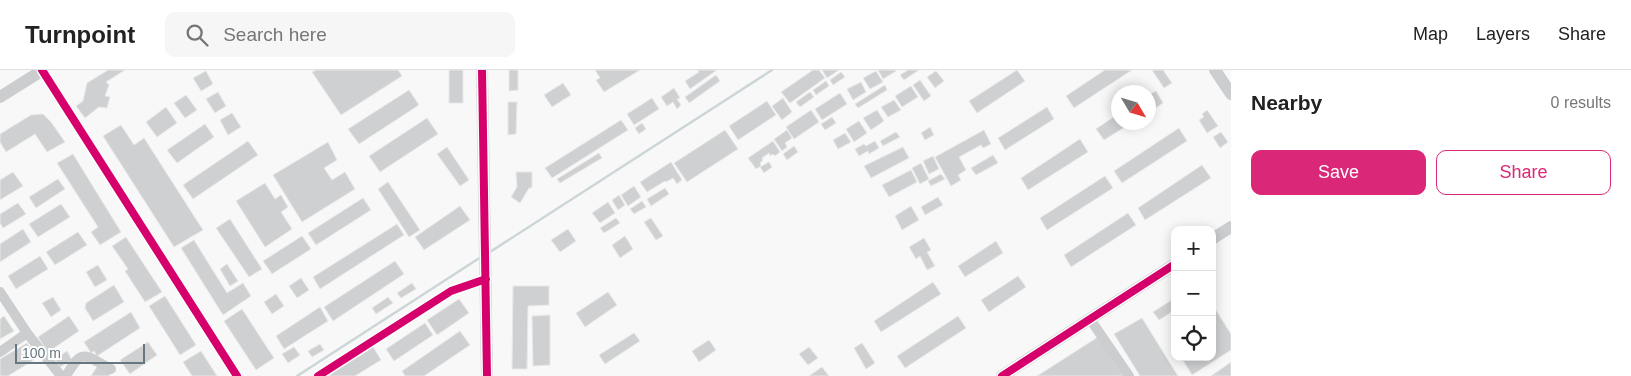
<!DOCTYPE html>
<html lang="en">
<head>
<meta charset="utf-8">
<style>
  :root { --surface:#fff; --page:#f6f6f6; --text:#222; --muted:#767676; --line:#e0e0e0; --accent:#db2777 }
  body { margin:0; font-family:Arial,sans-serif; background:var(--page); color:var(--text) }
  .controls { position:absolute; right:15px; bottom:15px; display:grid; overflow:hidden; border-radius:10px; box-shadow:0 2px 12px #0003 }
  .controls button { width:45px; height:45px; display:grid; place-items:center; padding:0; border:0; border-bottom:1px solid var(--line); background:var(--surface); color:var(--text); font:25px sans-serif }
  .compass { position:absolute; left:1111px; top:15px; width:45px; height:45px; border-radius:50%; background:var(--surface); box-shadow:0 2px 12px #0003; rotate:128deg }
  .scale { position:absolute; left:15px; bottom:12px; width:130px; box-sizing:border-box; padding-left:5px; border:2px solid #667781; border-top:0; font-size:14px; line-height:18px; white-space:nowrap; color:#667781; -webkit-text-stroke:4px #fff; paint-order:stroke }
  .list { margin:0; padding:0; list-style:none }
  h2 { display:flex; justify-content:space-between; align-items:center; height:65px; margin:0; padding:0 20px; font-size:21px }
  h2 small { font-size:16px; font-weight:400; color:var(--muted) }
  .actions { display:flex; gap:10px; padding:15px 20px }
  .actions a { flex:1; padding:11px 0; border:1px solid var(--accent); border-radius:10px; text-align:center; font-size:18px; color:var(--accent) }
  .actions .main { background:var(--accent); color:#fff }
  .icon { flex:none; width:28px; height:28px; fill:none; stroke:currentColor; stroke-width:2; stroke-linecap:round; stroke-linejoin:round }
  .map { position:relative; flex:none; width:1231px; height:306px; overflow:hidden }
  header { display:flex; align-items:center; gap:30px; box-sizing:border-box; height:70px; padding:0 25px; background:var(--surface); border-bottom:1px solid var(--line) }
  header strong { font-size:24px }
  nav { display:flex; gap:28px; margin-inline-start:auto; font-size:18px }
  .search { width:350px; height:45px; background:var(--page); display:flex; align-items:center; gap:12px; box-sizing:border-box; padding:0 18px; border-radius:10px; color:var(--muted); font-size:19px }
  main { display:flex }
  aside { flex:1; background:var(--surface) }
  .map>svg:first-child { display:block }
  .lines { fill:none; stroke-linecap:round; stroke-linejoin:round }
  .stream { stroke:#ccd5d7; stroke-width:2.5 }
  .building { fill:#cfd0d1; stroke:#e8e8e8 }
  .minor { stroke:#cbcdce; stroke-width:10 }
  .tertiary { stroke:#cbcdce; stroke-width:12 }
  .cycleway-casing { stroke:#fff; stroke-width:11 }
  .cycleway { stroke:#d6006c; stroke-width:8 }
</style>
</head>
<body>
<header>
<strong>Turnpoint</strong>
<div class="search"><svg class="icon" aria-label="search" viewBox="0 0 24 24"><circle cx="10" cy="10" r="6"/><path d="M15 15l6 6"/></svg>Search here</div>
<nav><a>Map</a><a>Layers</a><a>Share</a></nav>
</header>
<main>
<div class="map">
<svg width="1231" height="306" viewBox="0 0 1231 306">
  <rect width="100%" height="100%" fill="#f8f8f8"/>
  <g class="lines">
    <path class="stream" d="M 490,182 L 772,0
      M 297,306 L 481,187"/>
  </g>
  <path class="building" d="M 108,0 L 125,0 L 106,12 L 109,15 L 105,26 L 110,27 L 107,38 L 99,37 L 85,48 L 76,36 L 83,31 L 87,13 Z
    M 316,0 L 398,0 L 402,6 L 341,45 L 312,2 Z
    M 449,0 L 463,0 L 463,33 L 449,33 Z
    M 509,0 L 518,0 L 518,20 L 509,21 Z
    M 595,0 L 640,0 L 604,22 L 596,10 L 600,8 Z
    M 697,0 L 717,0 L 690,19 L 685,11 L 699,2 Z
    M 813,0 L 819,0 L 825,8 L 790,33 L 781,22 Z
    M 822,0 L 839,0 L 827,8 Z
    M 878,0 L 896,0 L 896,1 L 883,9 Z
    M 908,0 L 919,0 L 904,10 L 900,5 Z
    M 1017,0 L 1025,11 L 977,43 L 969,31 Z
    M 1105,0 L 1132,0 L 1074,38 L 1066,26 Z
    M 1152,0 L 1163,0 L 1172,13 L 1164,18 Z
    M 206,1 L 213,14 L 201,21 L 193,8 Z
    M 876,1 L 883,12 L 870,19 L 863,8 Z
    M 936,1 L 944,11 L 935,18 L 927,7 Z
    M 841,2 L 845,7 L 833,15 L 830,10 Z
    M 716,5 L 720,11 L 689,33 L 685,27 Z
    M 920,10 L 931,26 L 924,31 L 913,15 Z
    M 826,11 L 829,16 L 816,25 L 813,20 Z
    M 861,12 L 866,22 L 853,30 L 847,19 Z
    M 563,13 L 571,25 L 552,37 L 544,25 Z
    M 885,15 L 887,20 L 858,38 L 855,34 Z
    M 911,16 L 918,27 L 902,37 L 895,26 Z
    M 674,18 L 680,28 L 677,29 L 681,35 L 677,39 L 673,32 L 667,36 L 661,27 Z
    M 409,20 L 419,35 L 359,74 L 348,59 Z
    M 1156,21 L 1163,33 L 1148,43 L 1148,25 Z
    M 218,22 L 226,36 L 215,43 L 206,29 Z
    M 810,22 L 814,27 L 800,37 L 796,32 Z
    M 840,23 L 847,34 L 822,50 L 815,39 Z
    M 186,25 L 197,40 L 185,48 L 174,33 Z
    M 652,28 L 659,39 L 634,55 L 627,44 Z
    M 783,28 L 792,42 L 782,50 L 772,36 Z
    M 894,30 L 901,40 L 888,47 L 881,37 Z
    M 767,31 L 776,45 L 738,70 L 729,56 Z
    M 508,32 L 517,32 L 516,64 L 508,65 Z
    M 166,37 L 177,53 L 157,67 L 146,52 Z
    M 1047,37 L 1054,49 L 1005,80 L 998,68 Z
    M 811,40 L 819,52 L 794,69 L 786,57 Z
    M 877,40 L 884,51 L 871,60 L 863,48 Z
    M 1207,40 L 1218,56 L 1207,63 L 1199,50 L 1204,47 L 1202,44 Z
    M 232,43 L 241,57 L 228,65 L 220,50 Z
    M 43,44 L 51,52 L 65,72 L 47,82 L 35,64 L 6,82 L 0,72 L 0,64 L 31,45 Z
    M 1118,44 L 1118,52 L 1133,52 L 1104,70 L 1096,59 Z
    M 832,47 L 836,53 L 825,60 L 821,54 Z
    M 427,48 L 438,64 L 380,102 L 369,86 Z
    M 621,50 L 628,60 L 552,108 L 545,98 Z
    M 859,51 L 867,63 L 854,72 L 846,59 Z
    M 642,53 L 646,59 L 639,64 L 635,58 Z
    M 205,54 L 214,67 L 177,93 L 167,80 Z
    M 121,55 L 134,75 L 144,68 L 203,160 L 174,177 L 103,66 Z
    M 930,57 L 934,65 L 925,70 L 921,63 Z
    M 1179,58 L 1187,71 L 1122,113 L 1114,101 Z
    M 725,60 L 738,79 L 687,112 L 674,93 Z
    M 787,60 L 792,68 L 785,73 L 787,77 L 782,81 L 774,69 Z
    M 984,60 L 991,74 L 983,78 L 981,75 L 959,87 L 966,100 L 958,105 L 961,110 L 951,116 L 935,87 Z
    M 896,62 L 900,67 L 883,76 L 880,71 Z
    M 1221,62 L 1228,72 L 1220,78 L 1213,67 Z
    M 845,63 L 851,72 L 838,79 L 833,70 Z
    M 1080,69 L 1088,82 L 1028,120 L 1021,108 Z
    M 248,71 L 258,85 L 193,129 L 183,115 Z
    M 773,71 L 780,82 L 775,86 L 773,84 L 770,86 L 769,83 L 762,88 L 763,90 L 760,93 L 761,96 L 756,99 L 748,88 Z
    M 875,71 L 879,78 L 869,84 L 868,81 L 859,86 L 855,79 L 864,74 L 866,76 Z
    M 328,72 L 337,90 L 324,98 L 332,110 L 345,102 L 355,119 L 302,152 L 273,105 Z
    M 794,76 L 798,82 L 787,90 L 783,84 Z
    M 447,77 L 469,110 L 460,116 L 437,84 Z
    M 903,77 L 909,88 L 871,108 L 864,96 Z
    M 599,83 L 602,88 L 560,113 L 557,109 Z
    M 73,84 L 121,162 L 100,175 L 91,162 L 98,157 L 57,93 Z
    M 993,85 L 998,93 L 976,105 L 971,98 Z
    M 933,86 L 939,99 L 929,104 L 923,91 Z
    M 671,92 L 682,110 L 677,114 L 673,108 L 666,112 L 665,111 L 647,122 L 640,112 Z
    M 769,92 L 772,97 L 764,103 L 760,97 Z
    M 921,93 L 929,109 L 920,114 L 912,98 Z
    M 1202,95 L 1211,108 L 1145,150 L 1138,138 Z
    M 911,100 L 917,112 L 889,127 L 882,115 Z
    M 13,102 L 23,116 L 0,130 L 0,110 Z
    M 516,102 L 532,102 L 532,118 L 529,118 L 520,133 L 511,127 L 517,117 Z
    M 941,104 L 945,109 L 931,116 L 928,111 Z
    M 1105,106 L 1113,118 L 1047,160 L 1040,148 Z
    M 58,109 L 65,119 L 36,138 L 29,127 Z
    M 388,112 L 420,160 L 409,167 L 378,119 Z
    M 265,113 L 275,129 L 281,125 L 288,137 L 281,142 L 292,159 L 265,177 L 236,131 Z
    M 634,116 L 641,127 L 628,136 L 621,125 Z
    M 665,118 L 669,124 L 651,136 L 647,129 Z
    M 619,125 L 625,135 L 618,140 L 612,130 Z
    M 938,127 L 943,135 L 925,145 L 921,137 Z
    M 363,128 L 371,140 L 316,175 L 308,163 Z
    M 642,131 L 646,137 L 634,144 L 630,139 Z
    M 608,132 L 615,143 L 600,153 L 592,143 Z
    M 18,133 L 26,144 L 3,158 L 0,153 L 0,144 Z
    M 61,134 L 70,147 L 38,167 L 29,154 Z
    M 460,136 L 470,150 L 424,180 L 415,167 Z
    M 911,136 L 919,150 L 902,160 L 895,146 Z
    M 1128,143 L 1136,155 L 1071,197 L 1064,185 Z
    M 616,148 L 620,153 L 604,163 L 600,158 Z
    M 651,148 L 663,166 L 656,170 L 644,152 Z
    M 230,149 L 262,199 L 249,207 L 216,158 Z
    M 397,154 L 404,165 L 320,219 L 313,207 Z
    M 23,159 L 31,172 L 0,192 L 0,174 Z
    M 568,159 L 576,171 L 560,182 L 551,170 Z
    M 78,162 L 87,175 L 55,195 L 46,182 Z
    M 302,166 L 311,179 L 272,204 L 263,191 Z
    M 625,166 L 633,179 L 620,188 L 612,175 Z
    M 126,167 L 162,222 L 145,232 L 125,201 L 128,199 L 112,176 Z
    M 924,168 L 931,180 L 927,182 L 935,196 L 927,200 L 920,186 L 916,189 L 909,177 Z
    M 194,170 L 227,223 L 243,213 L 251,226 L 223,245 L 181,178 Z
    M 996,171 L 1003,183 L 965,207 L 958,196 Z
    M 40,186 L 48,199 L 16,219 L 8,206 Z
    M 395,191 L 404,204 L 333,251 L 324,237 Z
    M 227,194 L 238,211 L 230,216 L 220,199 Z
    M 98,195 L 107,210 L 95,217 L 86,202 Z
    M 1018,206 L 1026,217 L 989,242 L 981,230 Z
    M 301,208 L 309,220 L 297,228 L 289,216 Z
    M 933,212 L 941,224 L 881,262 L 874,251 Z
    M 412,213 L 416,219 L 401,228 L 397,223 Z
    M 114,215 L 124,232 L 93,251 L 85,238 L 86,233 Z
    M 513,216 L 549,216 L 549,235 L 528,236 L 527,299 L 512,299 Z
    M 608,222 L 617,235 L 585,257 L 576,243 Z
    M 276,224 L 284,236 L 272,244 L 264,232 Z
    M 165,226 L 196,275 L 180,285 L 149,236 Z
    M 53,227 L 61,240 L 51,247 L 42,233 Z
    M 388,227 L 393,233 L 376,244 L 372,238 Z
    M 1175,228 L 1175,240 L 1159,250 L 1153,242 Z
    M 459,229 L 469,243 L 437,265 L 427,250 Z
    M 1212,234 L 1231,264 L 1231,280 L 1192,305 L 1181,287 L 1212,287 Z
    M 320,237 L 328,251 L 284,279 L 276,266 Z
    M 242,239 L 274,288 L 256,300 L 224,251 Z
    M 131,242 L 140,258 L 97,286 L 94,281 L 91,283 L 84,272 Z
    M 550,245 L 550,295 L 533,296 L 532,246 Z
    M 4,246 L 14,261 L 0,269 L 0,249 Z
    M 69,246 L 79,261 L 48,282 L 38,267 Z
    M 958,246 L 966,258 L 905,298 L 897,286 Z
    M 1142,248 L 1178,306 L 1140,306 L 1114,264 Z
    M 425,253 L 433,265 L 394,291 L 386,279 Z
    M 460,261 L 470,275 L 424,306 L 405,306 L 402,301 Z
    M 634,263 L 640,271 L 605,294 L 599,285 Z
    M 1098,267 L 1123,306 L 1037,306 Z
    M 709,270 L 716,280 L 699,292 L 692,281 Z
    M 148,272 L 157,285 L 130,304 L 120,290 Z
    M 27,273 L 37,288 L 8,306 L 0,306 L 0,289 Z
    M 862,273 L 875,293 L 866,299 L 854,278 Z
    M 320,274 L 324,280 L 312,287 L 308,281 Z
    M 372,275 L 381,290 L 355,306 L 323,306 Z
    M 294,277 L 300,285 L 288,293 L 282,284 Z
    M 809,277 L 818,288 L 808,295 L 799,284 Z
    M 67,281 L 72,290 L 60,297 L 55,289 Z
    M 201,281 L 217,306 L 192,306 L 183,292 Z
    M 1231,292 L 1231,306 L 1211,306 Z
    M 98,295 L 111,303 L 109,306 L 91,306 Z
    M 822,297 L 829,306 L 809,306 Z"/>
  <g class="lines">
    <path class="minor" d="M 42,0 L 237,306
      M 0,222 L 27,263 L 61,306
      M 1090,249 L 1129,306
      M 0,282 L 27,263
      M 66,306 C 83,277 84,285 111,299
      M 318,306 L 451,221 L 486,209"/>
    <path class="tertiary" d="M 482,0 L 487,306
      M 1215,0 L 1231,24
      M 0,27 L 43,0
      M 1212,169 L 1231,157
      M 1002,306 L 1175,194"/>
    <g class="cycleway-casing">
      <path id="cycleway" d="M 42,0 L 237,306
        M 482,0 L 487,306
        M 318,306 L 451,221 L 486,209
        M 1002,306 L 1175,194"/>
    </g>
    <use href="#cycleway" class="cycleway"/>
  </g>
</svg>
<div class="controls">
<button>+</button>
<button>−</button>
<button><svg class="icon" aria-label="locate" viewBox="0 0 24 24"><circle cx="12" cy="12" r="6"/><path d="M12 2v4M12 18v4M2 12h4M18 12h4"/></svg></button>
</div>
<svg class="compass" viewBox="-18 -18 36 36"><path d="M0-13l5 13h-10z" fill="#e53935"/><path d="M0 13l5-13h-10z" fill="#767676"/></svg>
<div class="scale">100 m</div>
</div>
<aside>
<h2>Nearby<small>0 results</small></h2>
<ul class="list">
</ul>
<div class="actions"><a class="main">Save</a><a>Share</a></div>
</aside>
</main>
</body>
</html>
